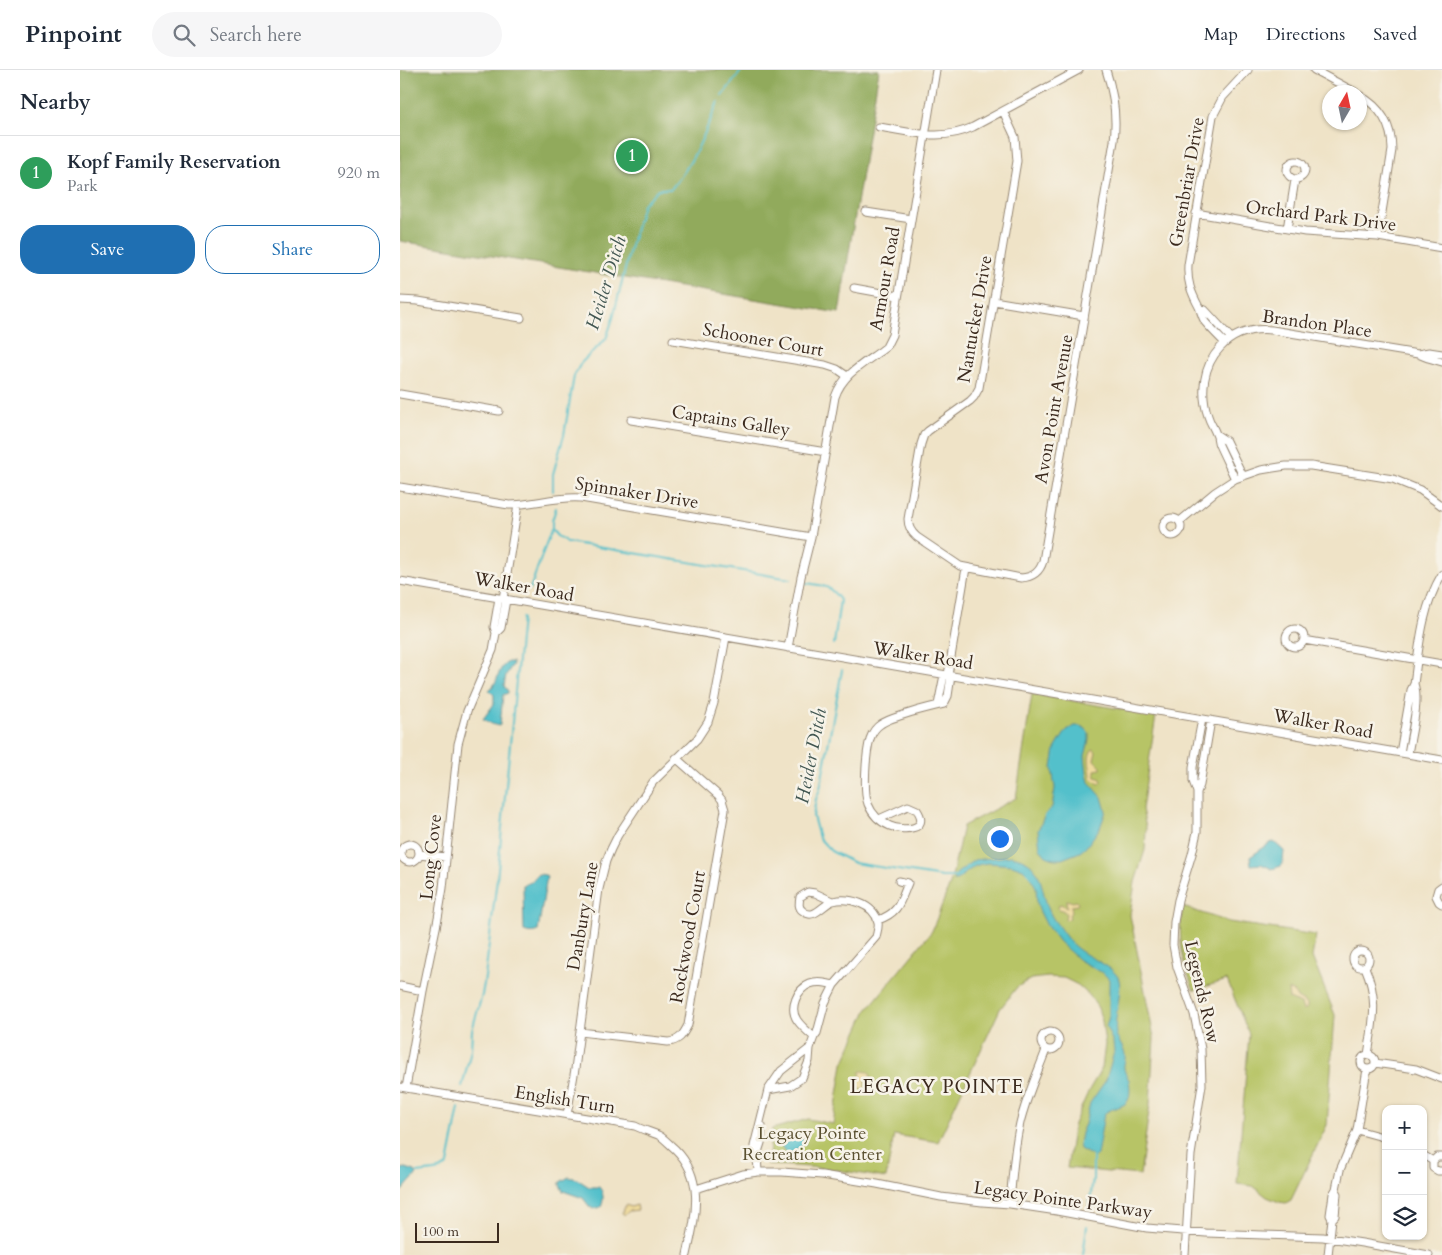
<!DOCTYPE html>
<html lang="en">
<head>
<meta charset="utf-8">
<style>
  :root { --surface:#fff; --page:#f6f6f7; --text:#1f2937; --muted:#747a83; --line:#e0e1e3; --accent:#1f6fb2 }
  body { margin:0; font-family:Cardo,serif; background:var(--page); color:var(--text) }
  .controls { position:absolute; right:15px; bottom:15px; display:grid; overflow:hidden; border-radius:10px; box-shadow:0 1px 4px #0004 }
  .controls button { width:45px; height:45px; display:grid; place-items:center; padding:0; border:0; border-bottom:1px solid var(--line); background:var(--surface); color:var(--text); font:25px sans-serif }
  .compass { position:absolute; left:922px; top:15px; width:45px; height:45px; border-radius:50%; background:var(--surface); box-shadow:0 1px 4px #0004; rotate:9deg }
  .scale { position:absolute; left:15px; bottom:12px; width:84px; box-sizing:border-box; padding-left:5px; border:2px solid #3b2a1e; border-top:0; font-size:14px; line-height:18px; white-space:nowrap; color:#3b2a1e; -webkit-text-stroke:4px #f7f3e8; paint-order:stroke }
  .you { position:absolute; left:599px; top:768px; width:18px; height:18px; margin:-12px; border:4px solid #fff; border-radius:50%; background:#1a73e8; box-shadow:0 0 0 8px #1a73e833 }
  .badge { display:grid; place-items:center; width:32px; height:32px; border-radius:50%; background:var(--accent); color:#fff; font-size:16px; font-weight:700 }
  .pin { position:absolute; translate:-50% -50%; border:2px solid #fff; box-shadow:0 1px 5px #0006 }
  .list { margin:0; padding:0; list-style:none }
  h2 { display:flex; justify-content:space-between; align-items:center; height:65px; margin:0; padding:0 20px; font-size:21px }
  h2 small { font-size:16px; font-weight:400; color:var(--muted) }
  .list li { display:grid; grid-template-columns:32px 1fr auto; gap:15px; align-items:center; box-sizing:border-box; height:75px; padding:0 20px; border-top:1px solid var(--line) }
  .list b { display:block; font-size:19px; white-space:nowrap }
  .list p { margin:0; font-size:16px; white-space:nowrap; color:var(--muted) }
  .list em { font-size:16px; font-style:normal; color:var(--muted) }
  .actions { display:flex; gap:10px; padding:15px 20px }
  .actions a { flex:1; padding:11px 0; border:1px solid var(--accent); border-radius:20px; text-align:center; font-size:18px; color:var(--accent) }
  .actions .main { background:var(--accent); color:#fff }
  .icon { flex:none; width:28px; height:28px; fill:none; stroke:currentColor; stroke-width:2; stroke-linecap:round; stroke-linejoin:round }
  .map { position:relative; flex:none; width:1042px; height:1185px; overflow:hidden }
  header { display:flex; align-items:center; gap:30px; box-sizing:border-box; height:70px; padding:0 25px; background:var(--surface); border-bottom:1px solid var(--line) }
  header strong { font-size:24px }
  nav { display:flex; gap:28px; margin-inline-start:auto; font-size:18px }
  .search { width:350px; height:45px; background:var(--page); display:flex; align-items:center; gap:12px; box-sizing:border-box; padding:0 18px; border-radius:28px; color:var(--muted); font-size:19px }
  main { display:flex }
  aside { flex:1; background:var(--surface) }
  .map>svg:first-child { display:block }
  .green { fill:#b7c466; stroke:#797742 }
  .forest { fill:#91aa5b; stroke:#666a3c }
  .sand { fill:#eeda9e; stroke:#94825e }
  .water { fill:#53c0cb; stroke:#477574 }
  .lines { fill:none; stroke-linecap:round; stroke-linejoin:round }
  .stream { stroke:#53c0cb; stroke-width:2 }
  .minor-casing { stroke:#958672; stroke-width:9 }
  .minor { stroke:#fff; stroke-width:7 }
  .labels { text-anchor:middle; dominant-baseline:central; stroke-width:5; stroke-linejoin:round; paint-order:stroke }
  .street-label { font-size:18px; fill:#3b2a1e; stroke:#f7f3e8 }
  .park-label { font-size:18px; fill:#5a5030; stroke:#f7f3e8 }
  .water-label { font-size:19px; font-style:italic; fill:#425752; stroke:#f7f3e8 }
  .neighbourhood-label { font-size:19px; letter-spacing:1px; fill:#3b2a1e; stroke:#f7f3e8 }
</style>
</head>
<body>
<header>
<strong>Pinpoint</strong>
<div class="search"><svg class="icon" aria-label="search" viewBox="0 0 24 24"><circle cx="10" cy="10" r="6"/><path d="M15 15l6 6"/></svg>Search here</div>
<nav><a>Map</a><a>Directions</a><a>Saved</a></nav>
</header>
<main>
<aside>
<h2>Nearby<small></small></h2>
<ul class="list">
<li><span class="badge" style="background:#2e9e5b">1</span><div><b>Kopf Family Reservation</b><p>Park</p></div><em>920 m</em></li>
</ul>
<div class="actions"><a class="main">Save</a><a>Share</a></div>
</aside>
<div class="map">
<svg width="1042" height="1185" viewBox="0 0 1042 1185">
  <rect width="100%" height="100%" fill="#f7f3e8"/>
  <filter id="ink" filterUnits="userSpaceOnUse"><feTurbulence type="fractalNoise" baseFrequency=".02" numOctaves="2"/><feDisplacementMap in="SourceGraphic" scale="10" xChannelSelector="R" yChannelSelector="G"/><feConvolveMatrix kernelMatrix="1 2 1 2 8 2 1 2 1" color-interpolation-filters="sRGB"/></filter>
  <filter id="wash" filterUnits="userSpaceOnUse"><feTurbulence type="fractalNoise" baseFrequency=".0096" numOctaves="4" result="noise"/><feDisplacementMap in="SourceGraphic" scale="20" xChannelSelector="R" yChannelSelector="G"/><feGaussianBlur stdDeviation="1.12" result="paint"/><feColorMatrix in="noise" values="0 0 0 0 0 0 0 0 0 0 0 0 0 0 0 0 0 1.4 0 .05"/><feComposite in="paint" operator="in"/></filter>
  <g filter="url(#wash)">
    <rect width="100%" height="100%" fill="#efe3c7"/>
    <path class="green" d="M 632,624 L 756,645 L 742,739 L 746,758 L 745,780 L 735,812 L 730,845 L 754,968 L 750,1034 L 740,1105 L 667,1098 L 674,1054 L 689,1020 L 702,998 L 705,974 L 702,951 L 698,938 L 690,926 L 678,915 L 664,908 L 648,907 L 631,909 L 617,917 L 600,939 L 538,1072 L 494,1065 L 486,1108 C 447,1101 408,1095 368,1095 L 372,1059 L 408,1049 L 433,1054 L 443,994 L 467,940 L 532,861 L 551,811 L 563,756 L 616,728 Z
      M 783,837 L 829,852 L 916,865 L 912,887 L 935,945 L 927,1055 L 891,1130 L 886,1133 L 879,1132 L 867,1127 L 853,1116 L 837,1114 L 849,964 L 827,910 L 794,920 C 782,891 777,868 783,837 Z"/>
    <path class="forest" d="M 0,0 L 479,0 L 439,243 L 0,171 Z"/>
    <path class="sand" d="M 694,679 L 696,682 L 694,690 L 701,697 L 701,699 L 695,700 L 695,704 L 696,707 L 701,709 L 702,712 L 699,714 L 691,708 C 691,701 689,695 689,689 C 689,686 690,684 691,681 Z
      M 667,830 L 673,832 L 676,831 L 678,833 L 677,835 L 671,836 L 672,841 L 669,845 L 670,848 L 667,850 L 665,849 L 666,844 L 664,841 L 659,839 L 658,837 L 660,834 L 667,837 L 666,831 Z
      M 888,920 L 893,921 L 897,928 L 907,934 L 907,937 L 905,940 L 903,940 L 901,934 L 889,929 Z
      M 462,1001 L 469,1002 L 471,1007 L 470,1009 L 465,1009 L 465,1017 L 463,1019 L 459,1018 L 456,1013 L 461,1008 L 460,1002 Z
      M 226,1135 L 231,1137 L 237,1135 L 238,1140 L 229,1141 L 225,1145 L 222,1143 Z"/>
    <path class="water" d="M 108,592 L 112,592 L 113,594 L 106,605 L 104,616 L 108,621 L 108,623 L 103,625 L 100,655 L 99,656 L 92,654 L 83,649 L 94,634 L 94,625 L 89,620 C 100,612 96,599 108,592 Z
      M 674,656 L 681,656 L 686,659 L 689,663 L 689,670 L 685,686 L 687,704 L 689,712 L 702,727 L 706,741 L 700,758 L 686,777 L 680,782 L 662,789 L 654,789 L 646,786 L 640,779 L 638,760 L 645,745 L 652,737 L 655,718 L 652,698 L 655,679 L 659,672 L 667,660 Z
      M 874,772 L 884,781 L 883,791 L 881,796 L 872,799 L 861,794 L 851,795 L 850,787 L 870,773 Z
      M 611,786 C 649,792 637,824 654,850 C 661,859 668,872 678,879 C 689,888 711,895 718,907 C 724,919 713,947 716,964 C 718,971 723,977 725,984 C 726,990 723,994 724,999 C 725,1003 727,1006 729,1010 C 730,1016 731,1027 727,1032 C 724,1037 710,1038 704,1044 L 697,1085 L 694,1087 L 680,1079 L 679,1074 L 681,1063 L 685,1054 L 688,1041 L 690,1033 L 706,1010 L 714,982 L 713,972 L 706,957 L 709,946 L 709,909 L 703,903 L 679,890 L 659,872 L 647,856 L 640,842 L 637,833 L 636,817 L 629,805 L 623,799 L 612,795 L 589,793 L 581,794 L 575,796 L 554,812 L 556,804 L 574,790 Z
      M 138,804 L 145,805 L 147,806 L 138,861 C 133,863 129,863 124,861 L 123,815 L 131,812 Z
      M 398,1063 L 406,1073 L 388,1085 L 381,1076 Z
      M 6,1098 L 15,1101 L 17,1104 L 0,1123 L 0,1099 Z
      M 169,1107 L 177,1109 L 189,1117 L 199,1117 C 204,1123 204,1130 201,1137 L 193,1139 L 189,1136 L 183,1128 L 163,1121 L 160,1115 L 160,1112 Z"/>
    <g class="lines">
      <path class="stream" d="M 322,26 L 342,0
        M 153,421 L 153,404 L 164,365 L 174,306 L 181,293 L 206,269 L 213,248 L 230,179 L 243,134 L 258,119 L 271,119 C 293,94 305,63 318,32
        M 156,438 L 152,451 L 152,460 L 157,466 L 167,472 L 391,509
        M 406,513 C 425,516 429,515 440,530 L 434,574
        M 130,519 L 151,460
        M 442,600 L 420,719 L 416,729 L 413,746 L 419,768 L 431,781 L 454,793 L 542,807 L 558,807
        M 62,1017 L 71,980 L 72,960 L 82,925 L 85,907 L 98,800 L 122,548
        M 17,1103 C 27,1101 41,1103 48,1094 L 59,1038
        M 689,1137 L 693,1110 L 693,1085
        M 683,1185 L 687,1156"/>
    </g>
  </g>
  <g filter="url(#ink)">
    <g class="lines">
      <g class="minor-casing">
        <path id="minor" d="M 914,0 L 955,22
          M 959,25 C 981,37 992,55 992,80 L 978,167
          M 603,41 L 615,67 L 617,91 L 579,318 L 574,327 L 570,331 L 528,361 L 524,365 L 521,374 L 508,449 C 508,457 511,462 517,467 L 560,496 L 621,508 C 633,507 640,502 643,491 L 714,71 C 717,46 714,24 706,0
          M 479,57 C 512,62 541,72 573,57 L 679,0
          M887 100a9 9 0 1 1 18 0a9 9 0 1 1-18 0Z
          M 466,142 L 511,149
          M 796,143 L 905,162 L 978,167 L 1042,178
          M 887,159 L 895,110
          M 454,218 L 498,226
          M 0,230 L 18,231 L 121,248
          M 594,231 L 684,246
          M 800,239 L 805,240 L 831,268
          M 273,270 L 425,295 L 437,299 L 447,306
          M 825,273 C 818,266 811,259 805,252 C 802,247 801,242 799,237 C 791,222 787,212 788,195 L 813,46 L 823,27 L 848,0
          M 1018,284 L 1029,282 L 1042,284
          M 0,324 L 99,341
          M 231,350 L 426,382
          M 817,365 L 826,371 L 843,406
          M 835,409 C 830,398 824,386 819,375 C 817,371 818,367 816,364 C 814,358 810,353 808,346 C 800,323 803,296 820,278 C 834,263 852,258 872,260 L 1018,284 L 1028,288 L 1042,292
          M 0,417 L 109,435 C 133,435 156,426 181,428 L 411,467
          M763 457a9 9 0 1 1 18 0a9 9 0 1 1-18 0Z
          M 780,451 L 815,422 L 835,409 L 861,400 L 886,396 L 911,396 L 993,409 L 1020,420 L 1042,436
          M 0,511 L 1042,690
          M 103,529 L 118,435
          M886 568a9 9 0 1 1 18 0a9 9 0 1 1-18 0Z
          M 96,563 L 94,557 L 99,528
          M 904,570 L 1042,594
          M 388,578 L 401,507 L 411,467 L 435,327 C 443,304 463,294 482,280 L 486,277 L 492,265 L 536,0
          M 548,605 L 566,498
          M 538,635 L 544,605
          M 1000,683 L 1011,620 L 1014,614 C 1019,577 1022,537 1042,504
          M 1008,684 C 1011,665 1020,631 1014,614
          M 797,722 L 800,715 L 811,650
          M 479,749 L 508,736 L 517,740 C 531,761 502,761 490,756 C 480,752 472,744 468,734 C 463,721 466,683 470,669 C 472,663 476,657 481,654 C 491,647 530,637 544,634 L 548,626 L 551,606
          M1 783a9 9 0 1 1 18 0a9 9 0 1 1-18 0Z
          M 19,784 L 46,787
          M 1042,816 L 1038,819 L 1036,826 L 1039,832 L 1042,834
          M 478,850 C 499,843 500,832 508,813 L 499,811
          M953 889a8 8 0 1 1 16 0a8 8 0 1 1-16 0Z
          M 965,897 C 979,930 973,951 968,985
          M 0,916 L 23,921
          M641 971a9 9 0 1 1 18 0a9 9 0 1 1-18 0Z
          M 180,962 L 268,972 C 279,971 283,965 288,955 L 325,740 L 322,730 L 318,725 L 276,688
          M 414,967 C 408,962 401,956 397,950 C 389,938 397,919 410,914 C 418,911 426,913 434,915
          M961 992a7 7 0 1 1 14 0a7 7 0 1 1-14 0Z
          M 975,993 L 1016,999 L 1042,1009
          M 0,1017 L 235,1056 C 243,1060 252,1062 260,1066 C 265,1069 270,1075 275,1079 C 306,1109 295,1148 287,1185
          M 6,1018 L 23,921 L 38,848 L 43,818 L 58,674 L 67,641 L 93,580 L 96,563 L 101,558 L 106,530
          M 368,1020 L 390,1016 L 402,1008 L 409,991 L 410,978 L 414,967 L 417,963 L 425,933 L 434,915 L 476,867 C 477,862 479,857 478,852 C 474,834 449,827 433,831 C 423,834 414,851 403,841 C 398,838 399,833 400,827 L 408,822 L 415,823 L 432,831
          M 167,1045 L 175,999 L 199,819 L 206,791 L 211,779 L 218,765 L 253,712 L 297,669 L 308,652 L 314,633 L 326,567
          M 957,1060 L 986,1068
          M 357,1085 L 361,1073 L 362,1056
          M 1023,1085 L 1033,1091
          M 1033,1091 L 1033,1098 L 1038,1101 L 1042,1101
          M 1033,1091 L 1037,1087 L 1042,1087
          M 358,1102 L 357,1085 L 354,1076 L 368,1020 L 381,1001 L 410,978
          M 296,1119 L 343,1104 L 358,1102 L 382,1102 L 422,1105 L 477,1114 L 541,1127 L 582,1132 L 610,1134 L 657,1141 L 747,1158 L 806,1163 L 923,1167 L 962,1173 L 1029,1185
          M 610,1134 C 612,1107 614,1079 620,1053 C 626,1028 637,1004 646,980
          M 932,1149 L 930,1145 L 933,1124 L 936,1119 L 940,1100 L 957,1060 L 967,999
          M 785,1185 L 791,1085 L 802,1015 L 801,979 L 794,944 L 777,897 L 773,875 L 774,852 L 778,830 L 792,784 L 797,762 L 797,722 L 793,711 L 793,697 L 802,649
          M 928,1185 L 932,1149 L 935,1146 L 937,1124"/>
      </g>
      <use href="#minor" class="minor"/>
    </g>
  </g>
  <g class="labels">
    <g class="street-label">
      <text transform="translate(787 112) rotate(-80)">Greenbriar Drive</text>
      <text transform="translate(921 146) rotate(7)">Orchard Park Drive</text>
      <text transform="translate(485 209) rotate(-80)">Armour Road</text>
      <text transform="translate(575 249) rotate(-80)">Nantucket Drive</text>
      <text transform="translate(917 254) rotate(8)">Brandon Place</text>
      <text transform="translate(363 270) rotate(10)">Schooner Court</text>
      <text transform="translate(654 339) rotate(-80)">Avon Point Avenue</text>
      <text transform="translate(331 351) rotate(9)">Captains Galley</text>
      <text transform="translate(237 423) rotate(9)">Spinnaker Drive</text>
      <text transform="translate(124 517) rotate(10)">Walker Road</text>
      <text transform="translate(523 586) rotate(9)">Walker Road</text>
      <text transform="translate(923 654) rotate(10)">Walker Road</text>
      <text transform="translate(31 787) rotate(-84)">Long Cove</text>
      <text transform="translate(183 846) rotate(-80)">Danbury Lane</text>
      <text transform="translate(288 867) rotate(-80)">Rockwood Court</text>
      <text transform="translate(802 922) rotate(77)">Legends Row</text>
      <text transform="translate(165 1030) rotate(9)">English Turn</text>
      <text transform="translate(663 1130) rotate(8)">Legacy Pointe Parkway</text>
    </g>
    <g class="park-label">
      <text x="412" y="1063">Legacy Pointe<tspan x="412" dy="21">Recreation Center</tspan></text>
    </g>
    <g class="water-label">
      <text transform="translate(206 213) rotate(-73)">Heider Ditch</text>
      <text transform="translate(411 686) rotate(-79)">Heider Ditch</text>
    </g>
    <g class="neighbourhood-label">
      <text x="537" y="1017">LEGACY POINTE</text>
    </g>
  </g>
</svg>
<div class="controls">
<button>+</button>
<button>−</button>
<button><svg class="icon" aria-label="layers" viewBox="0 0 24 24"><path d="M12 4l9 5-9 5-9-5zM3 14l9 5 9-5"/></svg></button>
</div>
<svg class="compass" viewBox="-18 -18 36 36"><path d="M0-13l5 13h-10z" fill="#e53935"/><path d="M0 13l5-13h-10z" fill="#747a83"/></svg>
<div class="scale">100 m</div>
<div class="you"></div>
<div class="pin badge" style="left:232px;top:86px;background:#2e9e5b">1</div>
</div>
</main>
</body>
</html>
